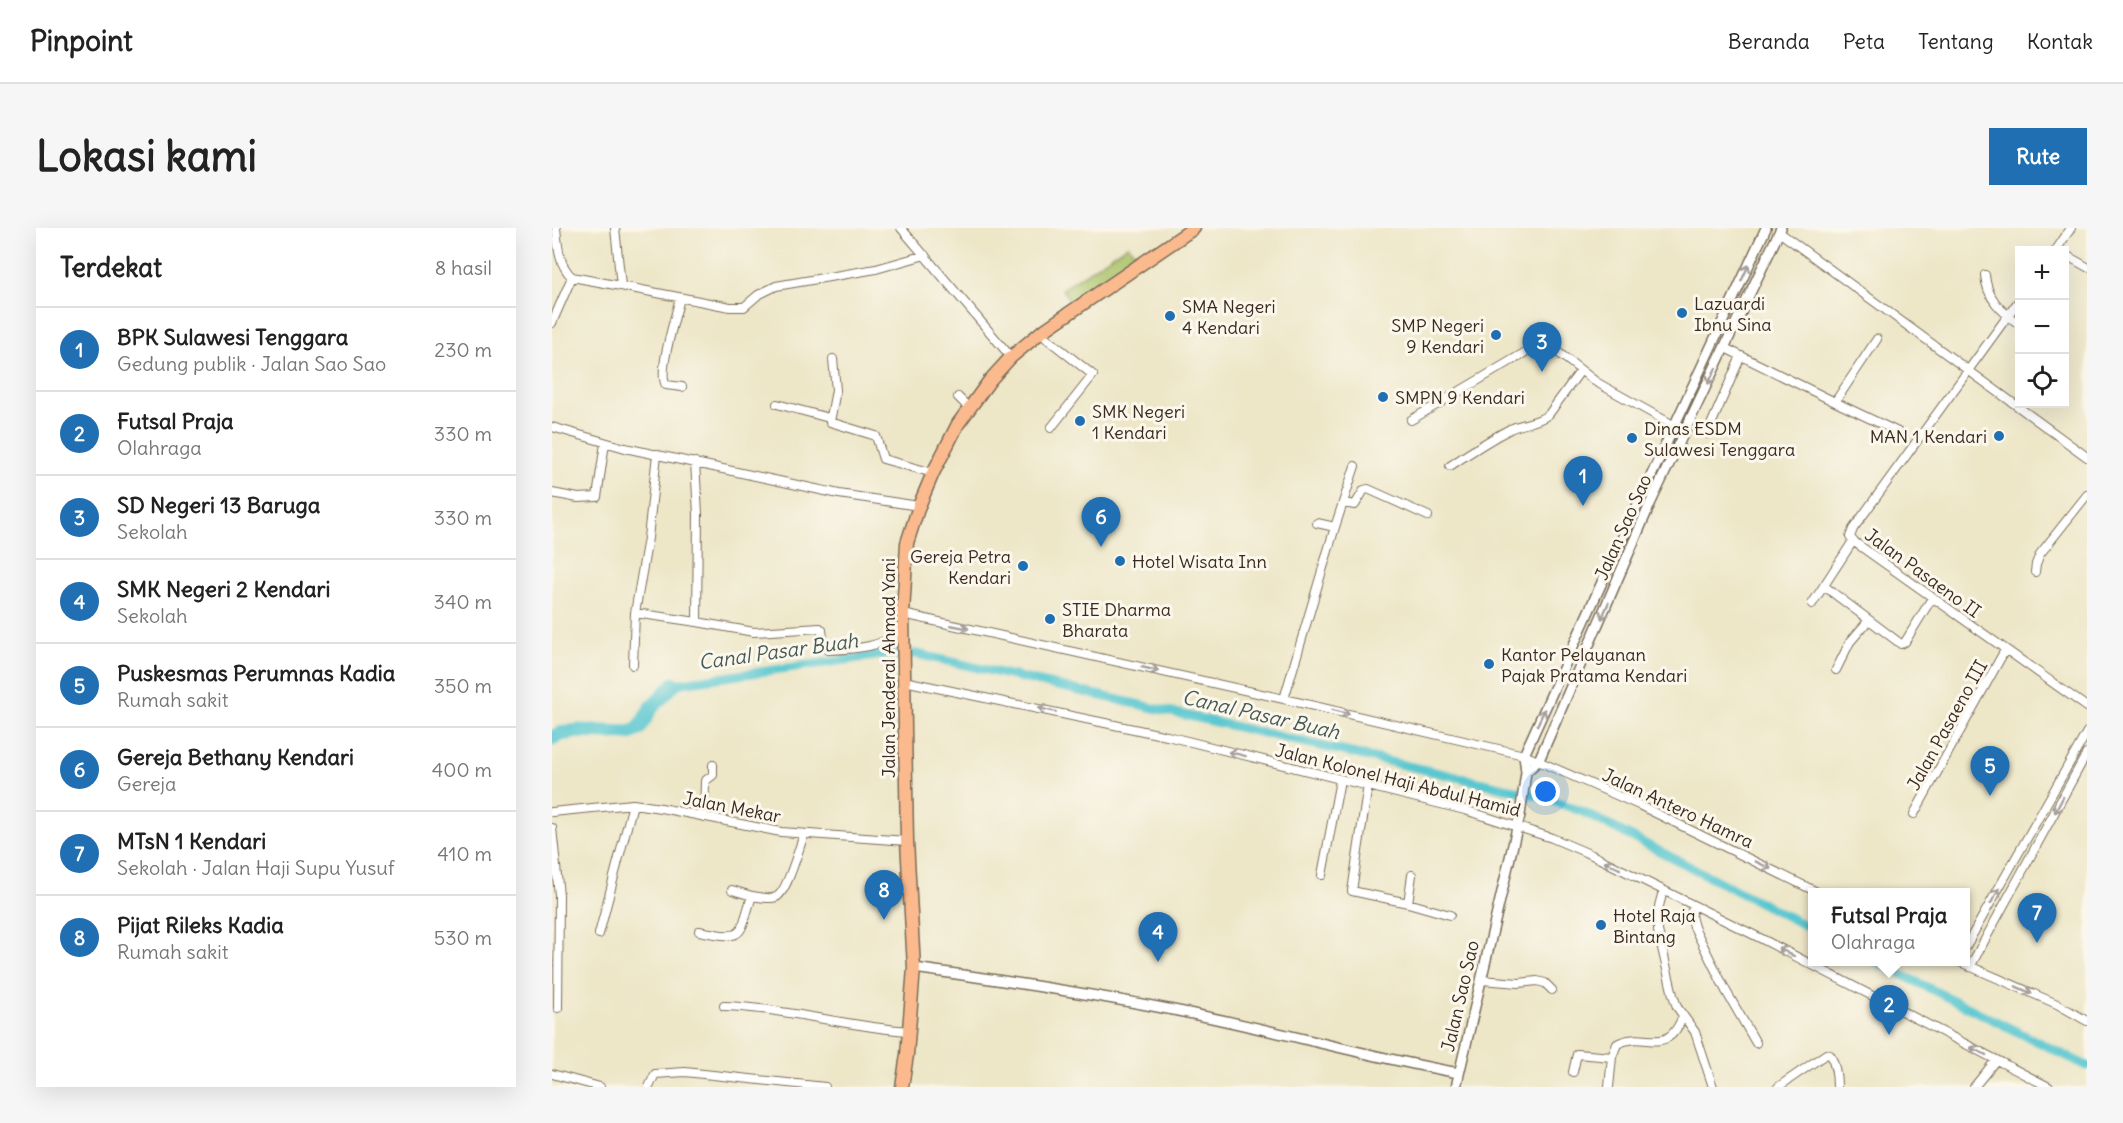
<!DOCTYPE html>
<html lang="id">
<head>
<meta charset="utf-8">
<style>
  :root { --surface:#fff; --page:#f6f6f6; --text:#222; --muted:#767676; --line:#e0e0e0; --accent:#1f6fb2 }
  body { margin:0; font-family:Delius,sans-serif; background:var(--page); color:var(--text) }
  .controls { position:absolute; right:18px; top:18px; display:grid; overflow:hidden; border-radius:0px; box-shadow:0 6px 24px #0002 }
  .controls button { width:54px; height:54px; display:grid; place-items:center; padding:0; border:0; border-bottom:2px solid var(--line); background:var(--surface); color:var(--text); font:30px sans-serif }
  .you { position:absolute; left:994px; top:564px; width:21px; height:21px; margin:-15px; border:4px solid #fff; border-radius:50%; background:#1a73e8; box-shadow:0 0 0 9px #1a73e833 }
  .badge { display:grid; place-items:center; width:39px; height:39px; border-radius:50%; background:var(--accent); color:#fff; font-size:20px; font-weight:700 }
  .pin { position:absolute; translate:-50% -50px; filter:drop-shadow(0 2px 3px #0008) }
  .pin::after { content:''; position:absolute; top:32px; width:21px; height:18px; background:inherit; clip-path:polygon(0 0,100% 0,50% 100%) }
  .popup { position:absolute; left:1256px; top:660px; width:162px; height:78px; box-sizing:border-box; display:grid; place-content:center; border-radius:0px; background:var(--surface); filter:drop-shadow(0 2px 4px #0005); font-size:20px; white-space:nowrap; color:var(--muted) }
  .popup b { font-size:22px; color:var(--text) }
  .popup::after { content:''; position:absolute; left:50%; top:100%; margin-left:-12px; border:12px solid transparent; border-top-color:var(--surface) }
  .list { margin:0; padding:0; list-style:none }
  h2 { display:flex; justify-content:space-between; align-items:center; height:78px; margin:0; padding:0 24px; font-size:26px }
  h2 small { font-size:20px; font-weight:400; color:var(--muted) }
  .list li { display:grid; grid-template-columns:39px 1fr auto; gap:18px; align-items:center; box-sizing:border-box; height:84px; padding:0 24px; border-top:2px solid var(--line) }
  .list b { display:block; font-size:22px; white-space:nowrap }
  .list p { margin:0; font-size:20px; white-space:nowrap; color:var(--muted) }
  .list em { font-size:20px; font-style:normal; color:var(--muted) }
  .icon { flex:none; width:33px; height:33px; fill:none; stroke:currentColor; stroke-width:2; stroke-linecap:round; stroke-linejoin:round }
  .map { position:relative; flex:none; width:1535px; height:859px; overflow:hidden; border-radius:0px }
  header { display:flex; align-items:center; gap:36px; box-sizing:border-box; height:84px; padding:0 30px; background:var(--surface); border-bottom:2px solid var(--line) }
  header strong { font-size:28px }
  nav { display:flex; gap:33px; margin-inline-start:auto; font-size:21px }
  .intro { display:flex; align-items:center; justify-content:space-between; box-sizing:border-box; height:144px; padding:0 36px }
  h1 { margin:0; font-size:42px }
  .button { padding:15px 27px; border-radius:0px; background:var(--accent); color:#fff; font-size:21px; font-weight:700 }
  main { display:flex; gap:36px; padding:0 36px }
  aside { flex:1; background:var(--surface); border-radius:0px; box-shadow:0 6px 24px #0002 }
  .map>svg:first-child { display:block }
  .green { fill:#aac268; stroke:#727643; stroke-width:1.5 }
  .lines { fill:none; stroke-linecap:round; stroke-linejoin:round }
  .canal { stroke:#5ac7d0; stroke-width:9 }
  .river { stroke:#5ac7d0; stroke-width:15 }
  .minor-casing { stroke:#796c59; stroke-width:10 }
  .tertiary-casing { stroke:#796c59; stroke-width:12 }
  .trunk-casing { stroke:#796c59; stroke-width:15 }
  .minor { stroke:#fff; stroke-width:8 }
  .tertiary { stroke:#fff; stroke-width:9 }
  .trunk { stroke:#fbba8d; stroke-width:12 }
  .oneway { stroke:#a79f9a }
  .poi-dot { fill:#1f6fb2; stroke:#fbf7ec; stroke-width:2 }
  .labels { text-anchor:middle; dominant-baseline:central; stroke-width:6; stroke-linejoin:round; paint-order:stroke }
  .poi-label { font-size:18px; fill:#3b2a1e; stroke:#fbf7ec; text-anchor:start }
  .street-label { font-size:18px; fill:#3b2a1e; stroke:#fbf7ec }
  .water-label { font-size:20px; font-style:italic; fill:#445953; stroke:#fbf7ec }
</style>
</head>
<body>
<header>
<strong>Pinpoint</strong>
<nav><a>Beranda</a><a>Peta</a><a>Tentang</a><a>Kontak</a></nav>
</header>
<div class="intro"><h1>Lokasi kami</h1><a class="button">Rute</a></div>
<main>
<aside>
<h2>Terdekat<small>8 hasil</small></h2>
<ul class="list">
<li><span class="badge">1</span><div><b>BPK Sulawesi Tenggara</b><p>Gedung publik · Jalan Sao Sao</p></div><em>230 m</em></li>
<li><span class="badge">2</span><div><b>Futsal Praja</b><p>Olahraga</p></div><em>330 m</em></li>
<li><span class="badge">3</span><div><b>SD Negeri 13 Baruga</b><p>Sekolah</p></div><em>330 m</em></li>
<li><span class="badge">4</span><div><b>SMK Negeri 2 Kendari</b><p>Sekolah</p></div><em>340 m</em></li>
<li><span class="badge">5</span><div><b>Puskesmas Perumnas Kadia</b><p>Rumah sakit</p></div><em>350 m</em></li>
<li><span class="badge">6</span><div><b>Gereja Bethany Kendari</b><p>Gereja</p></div><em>400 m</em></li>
<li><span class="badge">7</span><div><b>MTsN 1 Kendari</b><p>Sekolah · Jalan Haji Supu Yusuf</p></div><em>410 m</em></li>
<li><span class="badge">8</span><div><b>Pijat Rileks Kadia</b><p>Rumah sakit</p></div><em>530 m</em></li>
</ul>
</aside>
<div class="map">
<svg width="1535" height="859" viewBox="0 0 1535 859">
  <rect width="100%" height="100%" fill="#fbf7ec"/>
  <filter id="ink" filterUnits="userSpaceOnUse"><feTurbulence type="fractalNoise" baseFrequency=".0167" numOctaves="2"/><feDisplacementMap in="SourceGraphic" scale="12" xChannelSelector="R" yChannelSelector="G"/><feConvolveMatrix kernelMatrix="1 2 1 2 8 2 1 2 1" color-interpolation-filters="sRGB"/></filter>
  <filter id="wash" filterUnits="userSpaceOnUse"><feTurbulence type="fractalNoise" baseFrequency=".008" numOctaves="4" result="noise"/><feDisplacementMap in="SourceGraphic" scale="24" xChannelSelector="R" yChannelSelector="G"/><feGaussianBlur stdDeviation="1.35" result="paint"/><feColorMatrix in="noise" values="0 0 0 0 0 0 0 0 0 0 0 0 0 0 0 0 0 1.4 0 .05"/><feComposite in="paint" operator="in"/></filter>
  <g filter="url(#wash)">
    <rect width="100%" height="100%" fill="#ede6c7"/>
    <path class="green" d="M 576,17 L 588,32 L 521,78 L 510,61 Z"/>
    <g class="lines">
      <path class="canal" d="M 122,456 L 336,426 L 365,426 L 988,568 L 1029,583 L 1260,701
        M 1324,734 L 1535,838"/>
      <path class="river" d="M 0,510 L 8,506 L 26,503 L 78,505 L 87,501 L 99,480 L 122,456"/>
    </g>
  </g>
  <g filter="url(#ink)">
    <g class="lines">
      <g class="minor-casing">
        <path id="minor" d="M 4,0 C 6,17 6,36 20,49 L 69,58
          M 63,0 L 69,58 L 178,79 L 192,79 L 206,67 L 224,58 L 324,41 L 373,27
          M 349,0 L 459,129
          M 1227,4 L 1535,229
          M 1504,22 L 1519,0
          M 1512,26 L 1535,39
          M 1433,47 C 1435,71 1449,83 1468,97
          M 128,70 C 124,87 105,145 114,157 L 130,159
          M 1468,71 L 1301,301 L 1298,309 L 1301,313 L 1535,479
          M 0,95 L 20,49
          M 488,105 L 541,147 L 499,200
          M 1173,120 L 1283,174 L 1325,111
          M 281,131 L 284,162 L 278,194 L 324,208 L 331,231 L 381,245
          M 406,169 L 417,180
          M 1283,174 L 1346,204
          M 225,176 L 277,190
          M 859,192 L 989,115 L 994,115 L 1044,154 L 1123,198
          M 0,199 L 73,220 L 287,266 L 367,278
          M 1155,206 L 1189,128
          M 105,226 L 96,310 L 83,385 L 145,394 L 146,286 L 143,234
          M 898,238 C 917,225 937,212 958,201 C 971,195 986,195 997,186 L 1029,142
          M 0,265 L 26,270 L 45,269 L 53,215
          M 791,275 L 803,277 L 812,262 L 816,261 L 876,288
          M 765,295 L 783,299
          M 1483,344 L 1484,336 L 1488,326 L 1535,267
          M 1272,358 L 1349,416 L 1353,414 L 1380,370
          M 1260,376 L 1301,313
          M 351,386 L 732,471 L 972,527 L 1087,577 L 1265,664
          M 145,394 L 202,404 L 268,400 L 270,402 L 272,418 L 276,422 C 302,421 333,420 351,400
          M 81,437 L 83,385
          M 1284,442 L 1298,414 L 1317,392
          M 352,453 L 615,508 L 913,582 L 1000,610 L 1040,627 L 1208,710 L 1497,859
          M 732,471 L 783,299 L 803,238
          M 816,557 L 800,663 L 856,675 L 898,687
          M 0,584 L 81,576 L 109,580 L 229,604 L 355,613
          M 1362,586 L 1453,422
          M 152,589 L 153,553 L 161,547 L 161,537
          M 0,600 L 7,667 L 6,780
          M 770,647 L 788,552
          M 180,662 L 200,668
          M 1111,663 L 1107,678 L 1106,703 L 1121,767 L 1125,779 L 1143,804 L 1161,859
          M 856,675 L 860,647
          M 1141,678 L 1139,688 L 1142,699 L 1174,763 L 1204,815
          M 147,703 C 194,712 186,710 200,668 C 207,669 218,672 224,669 C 235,665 247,619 252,607
          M 47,706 L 81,576
          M 1414,718 L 1535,504
          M 1408,734 L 1505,776 L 1535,793
          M 1418,739 L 1535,525
          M 929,752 L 967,755 L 985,753 L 993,755 L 1000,762
          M 172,778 C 234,780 295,799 357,803
          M 1021,844 L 1025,826 L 1060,829
          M 0,846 L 48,859
          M 97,859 L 103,846 L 133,844 L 273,859
          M 1057,859 L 1060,829 L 1065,816 C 1094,801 1114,831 1131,788
          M 1226,859 L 1274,826 L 1278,827 C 1284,837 1285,847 1285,859
          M 1422,859 L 1444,832"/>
      </g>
      <g class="tertiary-casing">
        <path id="tertiary" d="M 974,544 L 987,532 L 1099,274 L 1229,0
          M 362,740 C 455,753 549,767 641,786 C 730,804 817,829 907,845
          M 904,859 L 968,587 L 974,544 L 972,527 L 1056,341 L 1214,0"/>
      </g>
      <g class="trunk-casing">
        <path id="trunk" d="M 350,859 L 355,827 L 362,740 L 355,613 L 351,386 L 355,315 L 367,278 L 381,245 L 406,196 L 438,152 L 459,129 L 488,105 L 642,0"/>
      </g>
      <use href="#minor" class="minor"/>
      <use href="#tertiary" class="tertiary"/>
      <use href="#trunk" class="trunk"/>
    </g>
    <defs><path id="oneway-shaft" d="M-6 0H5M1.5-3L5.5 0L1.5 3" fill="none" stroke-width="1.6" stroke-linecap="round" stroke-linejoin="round" transform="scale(1.5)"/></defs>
    <g class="oneway">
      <use href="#oneway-shaft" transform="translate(1193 45) rotate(-65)"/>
      <use href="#oneway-shaft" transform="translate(1160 148) rotate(116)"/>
      <use href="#oneway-shaft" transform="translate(1053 383) rotate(113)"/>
      <use href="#oneway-shaft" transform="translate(408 399) rotate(11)"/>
      <use href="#oneway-shaft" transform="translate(598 441) rotate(13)"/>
      <use href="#oneway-shaft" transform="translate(495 482) rotate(-168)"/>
      <use href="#oneway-shaft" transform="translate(789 484) rotate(14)"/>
      <use href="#oneway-shaft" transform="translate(989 489) rotate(-65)"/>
      <use href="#oneway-shaft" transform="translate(685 526) rotate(-166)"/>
      <use href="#oneway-shaft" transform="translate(1507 577) rotate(118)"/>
      <use href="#oneway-shaft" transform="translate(1060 637) rotate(-153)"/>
      <use href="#oneway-shaft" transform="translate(1211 637) rotate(26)"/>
      <use href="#oneway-shaft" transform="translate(1443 668) rotate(-60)"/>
      <use href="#oneway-shaft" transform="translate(1234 724) rotate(-153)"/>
      <use href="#oneway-shaft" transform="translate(1472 762) rotate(24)"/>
      <use href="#oneway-shaft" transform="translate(1426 823) rotate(-154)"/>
    </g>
  </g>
  <g class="poi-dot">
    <circle cx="1130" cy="85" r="6"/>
    <circle cx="618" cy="88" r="6"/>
    <circle cx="944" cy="107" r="6"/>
    <circle cx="831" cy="169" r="6"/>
    <circle cx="528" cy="193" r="6"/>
    <circle cx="1447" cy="208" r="6"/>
    <circle cx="1080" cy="210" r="6"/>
    <circle cx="568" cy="333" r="6"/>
    <circle cx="471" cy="338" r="6"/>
    <circle cx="498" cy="391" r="6"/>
    <circle cx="937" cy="436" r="6"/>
    <circle cx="1049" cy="697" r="6"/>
  </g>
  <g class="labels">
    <g class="poi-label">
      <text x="1142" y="75">Lazuardi<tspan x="1142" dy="21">Ibnu Sina</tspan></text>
      <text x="630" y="78">SMA Negeri<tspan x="630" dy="21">4 Kendari</tspan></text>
      <text x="932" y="97" text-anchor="end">SMP Negeri<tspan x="932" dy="21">9 Kendari</tspan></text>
      <text x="843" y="169">SMPN 9 Kendari</text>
      <text x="540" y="183">SMK Negeri<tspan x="540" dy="21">1 Kendari</tspan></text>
      <text x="1092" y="200">Dinas ESDM<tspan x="1092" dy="21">Sulawesi Tenggara</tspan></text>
      <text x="1435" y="208" text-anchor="end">MAN 1 Kendari</text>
      <text x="459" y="328" text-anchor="end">Gereja Petra<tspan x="459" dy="21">Kendari</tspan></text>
      <text x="580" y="333">Hotel Wisata Inn</text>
      <text x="510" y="381">STIE Dharma<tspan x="510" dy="21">Bharata</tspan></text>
      <text x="949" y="426">Kantor Pelayanan<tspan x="949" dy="21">Pajak Pratama Kendari</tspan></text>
      <text x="1061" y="687">Hotel Raja<tspan x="1061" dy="21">Bintang</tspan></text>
    </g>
    <g class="street-label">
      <text transform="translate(1071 299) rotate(-66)">Jalan Sao Sao</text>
      <text transform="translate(1371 345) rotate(36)">Jalan Pasaeno II</text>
      <text transform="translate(336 440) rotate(-90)">Jalan Jenderal Ahmad Yani</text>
      <text transform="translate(1395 497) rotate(-61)">Jalan Pasaeno III</text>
      <text transform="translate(846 552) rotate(14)">Jalan Kolonel Haji Abdul Hamid</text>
      <text transform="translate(180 579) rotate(11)">Jalan Mekar</text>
      <text transform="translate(1126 580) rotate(25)">Jalan Antero Hamra</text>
      <text transform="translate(908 768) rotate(-77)">Jalan Sao Sao</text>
    </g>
    <g class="water-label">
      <text transform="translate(226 423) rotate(-8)">Canal Pasar Buah</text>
      <text transform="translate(709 486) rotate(13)">Canal Pasar Buah</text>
    </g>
  </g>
</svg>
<div class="controls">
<button>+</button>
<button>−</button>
<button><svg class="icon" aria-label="locate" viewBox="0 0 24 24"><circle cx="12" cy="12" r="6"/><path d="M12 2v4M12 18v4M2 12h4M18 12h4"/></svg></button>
</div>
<div class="you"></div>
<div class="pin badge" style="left:1031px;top:278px">1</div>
<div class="pin badge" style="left:1337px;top:807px">2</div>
<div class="popup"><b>Futsal Praja</b>Olahraga</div>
<div class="pin badge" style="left:990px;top:144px">3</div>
<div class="pin badge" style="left:606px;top:734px">4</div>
<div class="pin badge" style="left:1438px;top:568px">5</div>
<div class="pin badge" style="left:549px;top:319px">6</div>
<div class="pin badge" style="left:1485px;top:715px">7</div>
<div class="pin badge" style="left:332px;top:692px">8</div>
</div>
</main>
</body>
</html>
